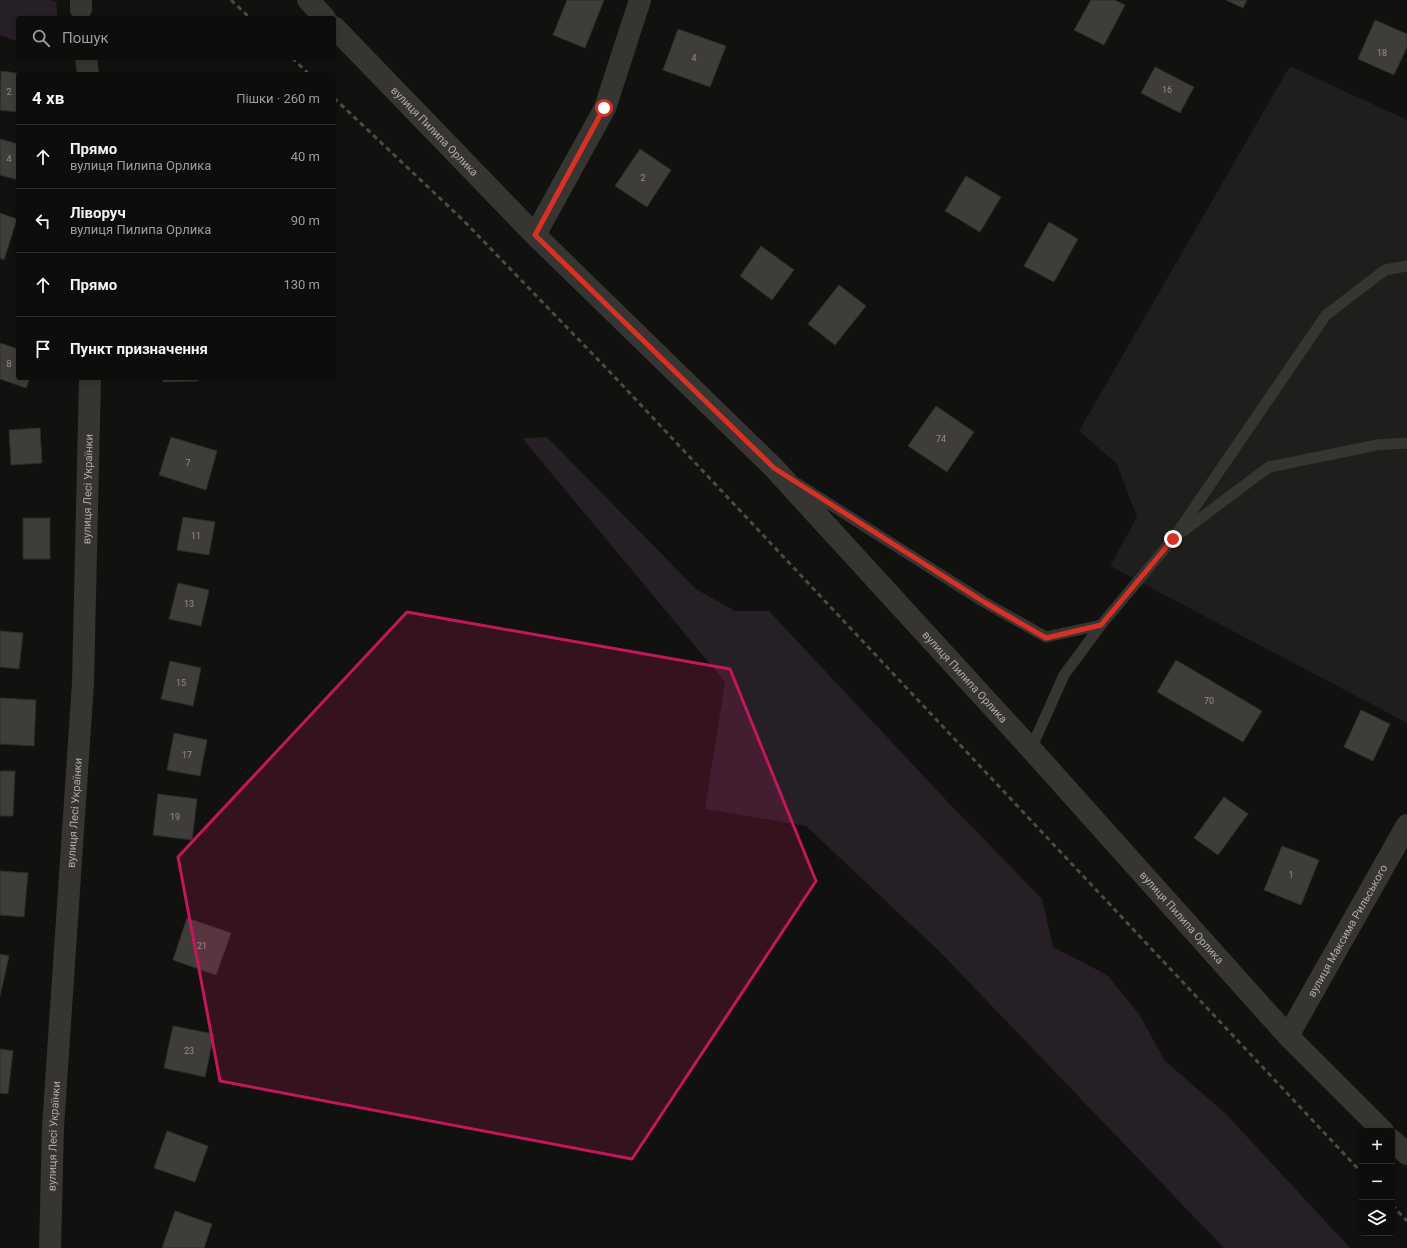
<!DOCTYPE html>
<html lang="uk">
<head>
<meta charset="utf-8">
<style>
  :root { --surface:#0d0d0c; --page:#161615; --text:#f1f3f6; --muted:#9a9c9d; --line:#2d2d2d }
  body { margin:0; font-family:Roboto,sans-serif; background:var(--page); color:var(--text) }
  .controls { position:absolute; right:12px; bottom:12px; display:grid; overflow:hidden; border-radius:4px; box-shadow:0 2px 6px #0003 }
  .controls button { width:36px; height:36px; display:grid; place-items:center; padding:0; border:0; border-bottom:1px solid var(--line); background:var(--surface); color:var(--text); font:20px sans-serif }
  .stop { position:absolute; width:12px; height:12px; margin:-9px; border:3px solid #d93025; border-radius:50%; background:#fff }
  .stop.end { background:#d93025; border-color:#fff; box-shadow:0 1px 4px #0008 }
  .list { margin:0; padding:0; list-style:none }
  h2 { display:flex; justify-content:space-between; align-items:center; height:52px; margin:0; padding:0 16px; font-size:17px }
  h2 small { font-size:13px; font-weight:400; color:var(--muted) }
  .list li { display:grid; grid-template-columns:26px 1fr auto; gap:12px; align-items:center; box-sizing:border-box; height:64px; padding:0 16px; border-top:1px solid var(--line) }
  .list b { display:block; font-size:15px; white-space:nowrap }
  .list p { margin:0; font-size:13px; white-space:nowrap; color:var(--muted) }
  .list em { font-size:13px; font-style:normal; color:var(--muted) }
  .icon { flex:none; width:22px; height:22px; fill:none; stroke:currentColor; stroke-width:2; stroke-linecap:round; stroke-linejoin:round }
  .map { position:relative; flex:none; width:1407px; height:1248px; overflow:hidden }
  .search { position:absolute; background:var(--surface); box-shadow:0 2px 6px #0003; left:16px; top:16px; width:320px; height:44px; display:flex; align-items:center; gap:10px; box-sizing:border-box; padding:0 14px; border-radius:4px; color:var(--muted); font-size:15px }
  .panel { position:absolute; background:var(--surface); box-shadow:0 2px 6px #0003; left:16px; top:72px; width:320px; height:308px; border-radius:4px }
  .map>svg:first-child { display:block }
  .built { fill:#1e1e1c }
  .green { fill:#261f26 }
  .building { fill:#3e3d3a; stroke:#2d2d2a }
  .lines { fill:none; stroke-linecap:round; stroke-linejoin:round }
  .service { stroke:#363531; stroke-width:11 }
  .minor { stroke:#363531; stroke-width:22 }
  .tertiary { stroke:#363531; stroke-width:22 }
  .rail { stroke:#4d4a46; stroke-width:3; stroke-dasharray:5 4; stroke-linecap:butt }
  .route { stroke:#d93025; stroke-width:5 }
  .marked { fill:#c2185b; fill-opacity:0.2; stroke:#c2185b; stroke-width:3; stroke-linejoin:round }
  .labels { text-anchor:middle; dominant-baseline:central; stroke-width:3; stroke-linejoin:round; paint-order:stroke }
  .number-label { font-size:9px; fill:#958f87 }
  .street-label { font-size:11px; fill:#b2aaa1; stroke:#0c0c0b }
</style>
</head>
<body>
<div class="map">
<svg width="1407" height="1248" viewBox="0 0 1407 1248">
  <rect width="100%" height="100%" fill="#111110"/>
  <path class="built" d="M 1290,66 L 1407,120 L 1407,723 L 1110,566 L 1137,517 L 1117,464 L 1079,431 Z"/>
  <path class="green" d="M 0,0 L 52,0 L 56,2 L 58,18 L 18,18 L 18,42 L 0,35 Z
    M 547,437 L 696,589 L 735,611 L 769,611 L 946,800 L 1042,899 L 1053,947 L 1107,975 L 1139,1014 L 1165,1061 L 1225,1113 L 1350,1248 L 1224,1248 L 941,953 L 806,826 L 705,809 L 725,682 L 522,438 Z"/>
  <path class="building" d="M 567,0 L 604,0 L 585,48 L 553,35 Z
    M 1091,0 L 1115,0 L 1125,5 L 1104,45 L 1074,30 Z
    M 1226,0 L 1247,0 L 1243,8 Z
    M 1375,20 L 1407,34 L 1407,47 L 1394,75 L 1358,59 Z
    M 678,29 L 726,46 L 710,87 L 663,70 Z
    M 1155,67 L 1194,87 L 1180,113 L 1141,93 Z
    M 1,71 L 23,74 L 18,74 L 18,112 L 0,110 Z
    M 0,139 L 18,144 L 18,180 L 0,175 Z
    M 640,149 L 671,170 L 647,207 L 615,186 Z
    M 966,176 L 1001,197 L 980,232 L 945,211 Z
    M 0,213 L 17,219 L 4,260 L 0,258 Z
    M 1049,222 L 1078,239 L 1054,282 L 1024,266 Z
    M 761,246 L 794,270 L 772,300 L 740,276 Z
    M 839,285 L 866,306 L 835,345 L 808,324 Z
    M 0,343 L 18,349 L 18,378 L 30,378 L 26,388 L 0,379 Z
    M 163,378 L 198,378 L 198,381 L 163,382 Z
    M 936,406 L 974,432 L 947,472 L 908,446 Z
    M 40,428 L 42,463 L 11,465 L 9,430 Z
    M 171,437 L 217,451 L 206,490 L 159,475 Z
    M 183,517 L 215,522 L 209,555 L 177,550 Z
    M 23,518 L 50,518 L 50,559 L 23,559 Z
    M 178,583 L 209,590 L 201,626 L 169,619 Z
    M 0,631 L 23,633 L 19,669 L 0,667 Z
    M 1176,660 L 1262,711 L 1243,742 L 1157,692 Z
    M 170,661 L 201,668 L 193,706 L 161,699 Z
    M 0,698 L 36,700 L 34,746 L 0,744 Z
    M 1361,710 L 1390,724 L 1373,761 L 1344,747 Z
    M 174,733 L 207,740 L 200,776 L 167,770 Z
    M 0,771 L 15,771 L 13,816 L 0,816 Z
    M 158,794 L 197,799 L 192,840 L 153,835 Z
    M 1224,797 L 1248,814 L 1218,855 L 1194,838 Z
    M 1282,846 L 1319,860 L 1301,905 L 1264,890 Z
    M 0,871 L 28,873 L 24,917 L 0,915 Z
    M 187,918 L 231,933 L 216,975 L 173,960 Z
    M 0,954 L 9,956 L 0,996 Z
    M 173,1026 L 214,1034 L 205,1077 L 164,1068 Z
    M 0,1049 L 13,1051 L 8,1094 L 0,1093 Z
    M 167,1131 L 208,1146 L 195,1182 L 154,1168 Z
    M 175,1211 L 212,1224 L 204,1248 L 162,1248 Z"/>
  <g class="lines">
    <path class="service" d="M 798,484 L 984,602 L 1046,637 L 1101,625
      M 1182,532 L 1269,467 L 1377,445 L 1407,443
      M 1031,749 L 1064,675 L 1101,625 L 1173,539 L 1326,315 L 1385,270 L 1407,266"/>
    <g class="minor">
      <path d="M 308,0 L 325,18"/>
      <path id="s1" d="M 334,27 L 535,235 L 774,468 L 1031,749 L 1288,1036 L 1383,1131"/>
      <path d="M 535,235 L 605,108 L 640,0"/>
      <path id="s2" d="M 1288,1036 L 1407,825"/>
      <path d="M 1392,1140 L 1407,1154"/>
    </g>
    <g class="tertiary">
      <path d="M 81,0 L 81,9"/>
      <path d="M 86,58 L 88,74"/>
      <path id="s3" d="M 50,1248 L 53,1127 L 83,683 L 90,378"/>
    </g>
    <path class="rail" d="M 231,0 L 250,18
      M 292,58 L 309,74
      M 334,98 L 464,221 L 609,371 L 1362,1173
      M 1392,1205 L 1407,1221"/>
  </g>
  <g class="lines">
    <path class="route" d="M 604,108 L 535,235 L 774,468 L 984,602 L 1046,638 L 1101,625 L 1173,539"/>
  </g>
  <path class="marked" d="M 407,612 L 730,669 L 816,881 L 632,1159 L 220,1081 L 178,857 Z"/>
  <g class="labels">
    <g class="number-label">
      <text x="1382" y="53">18</text>
      <text x="694" y="58">4</text>
      <text x="1167" y="90">16</text>
      <text x="9" y="92">2</text>
      <text x="9" y="159">4</text>
      <text x="643" y="178">2</text>
      <text x="9" y="364">8</text>
      <text x="941" y="439">74</text>
      <text x="188" y="463">7</text>
      <text x="196" y="536">11</text>
      <text x="189" y="604">13</text>
      <text x="181" y="683">15</text>
      <text x="1209" y="701">70</text>
      <text x="187" y="755">17</text>
      <text x="175" y="817">19</text>
      <text x="1291" y="875">1</text>
      <text x="202" y="946">21</text>
      <text x="189" y="1051">23</text>
    </g>
    <g class="street-label">
      <text stroke="none"><textPath href="#s1" startOffset="145">вулиця Пилипа Орлика</textPath></text>
      <text stroke="none"><textPath href="#s3" startOffset="760">вулиця Лесі Українки</textPath></text>
      <text stroke="none"><textPath href="#s1" startOffset="906">вулиця Пилипа Орлика</textPath></text>
      <text stroke="none"><textPath href="#s3" startOffset="436">вулиця Лесі Українки</textPath></text>
      <text stroke="none"><textPath href="#s1" startOffset="1230">вулиця Пилипа Орлика</textPath></text>
      <text stroke="none"><textPath href="#s2" startOffset="121">вулиця Максима Рильського</textPath></text>
      <text stroke="none"><textPath href="#s3" startOffset="112">вулиця Лесі Українки</textPath></text>
    </g>
  </g>
</svg>
<div class="controls">
<button>+</button>
<button>−</button>
<button><svg class="icon" aria-label="layers" viewBox="0 0 24 24"><path d="M12 4l9 5-9 5-9-5zM3 14l9 5 9-5"/></svg></button>
</div>
<div class="stop" style="left:604px;top:108px"></div>
<div class="stop end" style="left:1173px;top:539px"></div>
<div class="search"><svg class="icon" aria-label="search" viewBox="0 0 24 24"><circle cx="10" cy="10" r="6"/><path d="M15 15l6 6"/></svg>Пошук</div>
<section class="panel">
<h2>4 хв<small>Пішки · 260 m</small></h2>
<ul class="list">
<li><svg class="icon" aria-label="ahead" viewBox="0 0 24 24"><path d="M12 20V5M6 11l6-6 6 6"/></svg><div><b>Прямо</b><p>вулиця Пилипа Орлика</p></div><em>40 m</em></li>
<li><svg class="icon" aria-label="left" viewBox="0 0 24 24"><path d="M17 20v-9H6M10 6l-5 5 5 5"/></svg><div><b>Ліворуч</b><p>вулиця Пилипа Орлика</p></div><em>90 m</em></li>
<li><svg class="icon" aria-label="ahead" viewBox="0 0 24 24"><path d="M12 20V5M6 11l6-6 6 6"/></svg><div><b>Прямо</b></div><em>130 m</em></li>
<li><svg class="icon" aria-label="arrive" viewBox="0 0 24 24"><path d="M6 21V4h12l-3 4 3 4H6"/></svg><div><b>Пункт призначення</b></div></li>
</ul>
</section>
</div>
</body>
</html>
